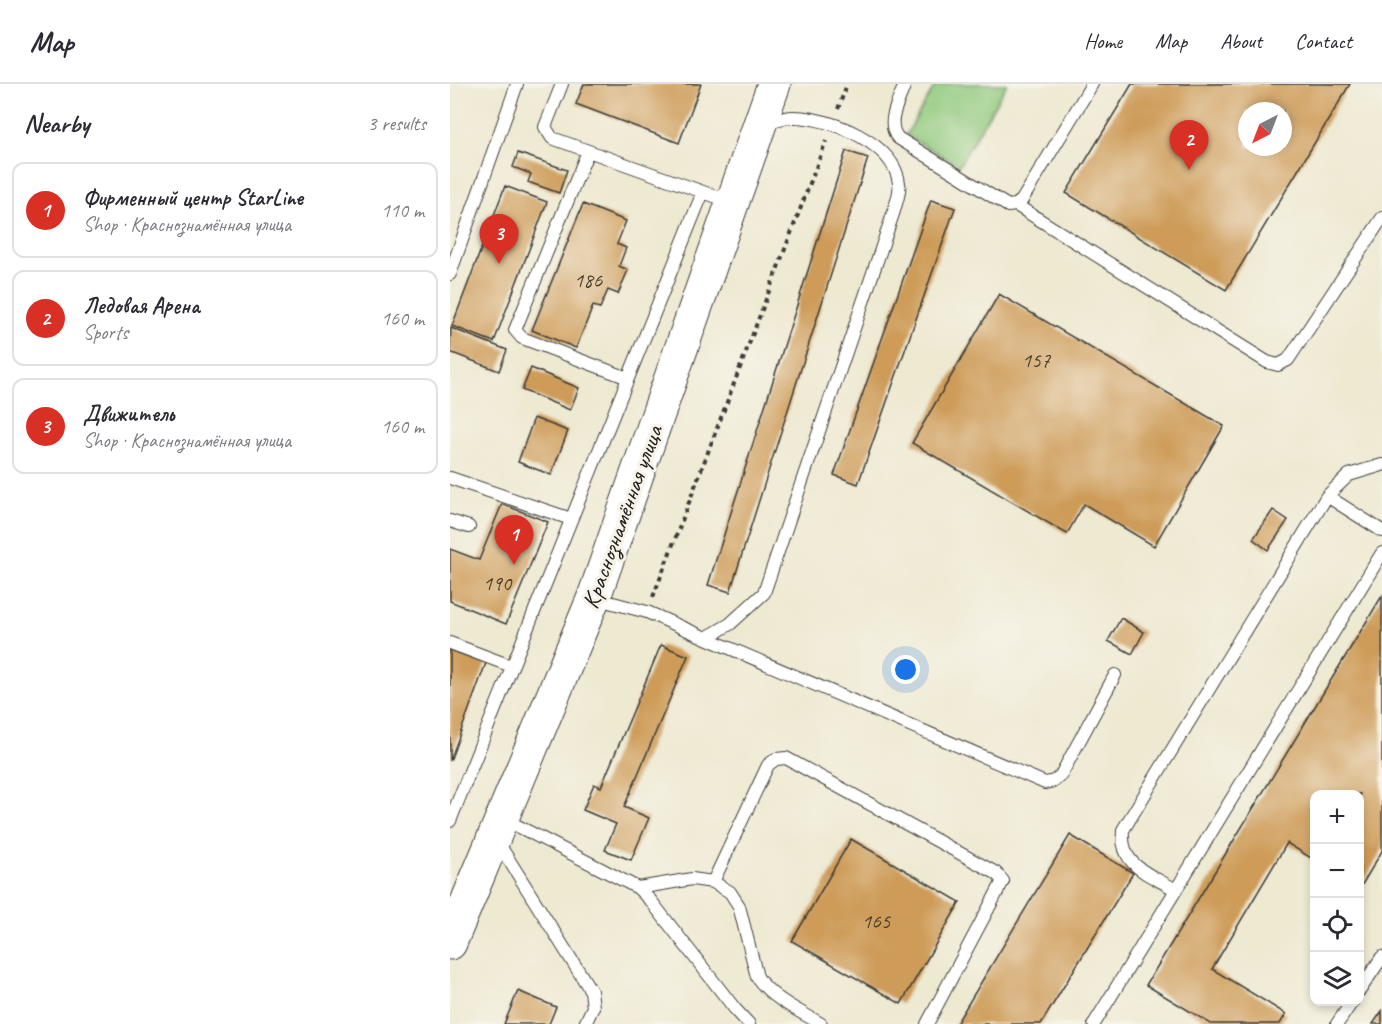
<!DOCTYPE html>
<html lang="en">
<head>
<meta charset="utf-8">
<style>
  :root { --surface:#fff; --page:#f2f2f3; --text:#2b2b33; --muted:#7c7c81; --line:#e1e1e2; --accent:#d93025 }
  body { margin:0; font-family:Caveat,sans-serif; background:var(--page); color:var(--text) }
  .controls { position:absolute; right:18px; bottom:18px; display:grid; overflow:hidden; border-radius:12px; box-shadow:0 3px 9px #0003 }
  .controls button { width:54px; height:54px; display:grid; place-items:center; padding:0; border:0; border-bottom:2px solid var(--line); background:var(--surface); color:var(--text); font:30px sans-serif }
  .compass { position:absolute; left:788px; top:18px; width:54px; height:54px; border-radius:50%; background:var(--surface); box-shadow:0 3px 9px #0003; rotate:222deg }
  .you { position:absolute; left:456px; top:586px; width:21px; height:21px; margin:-15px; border:4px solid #fff; border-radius:50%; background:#1a73e8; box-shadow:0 0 0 9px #1a73e833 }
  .badge { display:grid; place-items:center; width:39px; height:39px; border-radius:50%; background:var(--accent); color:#fff; font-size:20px; font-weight:700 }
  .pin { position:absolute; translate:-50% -50px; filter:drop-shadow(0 2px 3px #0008) }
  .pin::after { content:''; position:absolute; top:32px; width:21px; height:18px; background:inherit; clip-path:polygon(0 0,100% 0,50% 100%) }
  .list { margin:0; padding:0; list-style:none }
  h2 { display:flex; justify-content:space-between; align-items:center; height:78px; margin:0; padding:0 24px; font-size:26px }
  h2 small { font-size:20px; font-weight:400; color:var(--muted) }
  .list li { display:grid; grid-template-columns:39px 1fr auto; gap:18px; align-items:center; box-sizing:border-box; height:96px; margin:0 12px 12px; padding:0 12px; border:2px solid var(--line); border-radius:12px }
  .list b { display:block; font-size:22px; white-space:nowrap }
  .list p { margin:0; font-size:20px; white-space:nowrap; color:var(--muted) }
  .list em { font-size:20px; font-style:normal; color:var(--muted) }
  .icon { flex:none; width:33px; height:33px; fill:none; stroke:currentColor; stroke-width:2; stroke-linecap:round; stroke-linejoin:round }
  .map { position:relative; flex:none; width:932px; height:940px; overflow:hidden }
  header { display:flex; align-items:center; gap:36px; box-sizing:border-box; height:84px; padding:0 30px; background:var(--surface); border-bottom:2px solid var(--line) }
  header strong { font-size:28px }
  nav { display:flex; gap:33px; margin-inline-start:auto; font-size:21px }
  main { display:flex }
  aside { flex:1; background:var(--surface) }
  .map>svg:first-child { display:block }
  .green { fill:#8fc97d; stroke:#56724c; stroke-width:1.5 }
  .building { fill:#ce9b58; fill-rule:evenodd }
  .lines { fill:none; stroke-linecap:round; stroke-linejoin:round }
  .lane-casing { stroke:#3c3b37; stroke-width:14 }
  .highway-casing { stroke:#3c3b37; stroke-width:35 }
  .path { stroke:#3c3b37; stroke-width:4; stroke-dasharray:4.5 4.5; stroke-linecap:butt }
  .lane { stroke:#fff; stroke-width:12 }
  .highway { stroke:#fff; stroke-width:33 }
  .labels { text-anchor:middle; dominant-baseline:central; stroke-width:6; stroke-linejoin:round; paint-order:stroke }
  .number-label { font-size:21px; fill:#483c2b }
  .street-label { font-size:24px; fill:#1c1c1c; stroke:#f7f3e8 }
</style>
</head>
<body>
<header>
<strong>Map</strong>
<nav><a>Home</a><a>Map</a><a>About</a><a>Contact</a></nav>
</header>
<main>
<aside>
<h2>Nearby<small>3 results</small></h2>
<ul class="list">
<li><span class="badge">1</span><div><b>Фирменный центр StarLine</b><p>Shop · Краснознамённая улица</p></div><em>110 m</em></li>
<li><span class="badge">2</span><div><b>Ледовая Арена</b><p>Sports</p></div><em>160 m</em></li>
<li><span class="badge">3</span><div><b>Движитель</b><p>Shop · Краснознамённая улица</p></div><em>160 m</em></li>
</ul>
</aside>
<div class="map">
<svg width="932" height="940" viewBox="0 0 932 940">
  <rect width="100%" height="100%" fill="#f7f3e8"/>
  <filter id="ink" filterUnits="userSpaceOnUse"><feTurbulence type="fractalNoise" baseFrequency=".0167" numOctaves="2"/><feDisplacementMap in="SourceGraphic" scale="12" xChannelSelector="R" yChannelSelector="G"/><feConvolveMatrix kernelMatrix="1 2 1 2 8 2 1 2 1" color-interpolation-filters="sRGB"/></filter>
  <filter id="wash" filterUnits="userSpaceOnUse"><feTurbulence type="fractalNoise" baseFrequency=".008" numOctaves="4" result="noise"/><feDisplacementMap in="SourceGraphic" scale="24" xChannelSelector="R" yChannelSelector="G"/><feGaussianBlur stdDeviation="1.35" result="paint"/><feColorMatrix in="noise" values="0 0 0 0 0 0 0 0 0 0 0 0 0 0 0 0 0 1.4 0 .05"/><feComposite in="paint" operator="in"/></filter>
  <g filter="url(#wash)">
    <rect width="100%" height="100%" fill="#eee9d1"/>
    <path class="green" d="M 486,0 L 557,0 L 509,82 L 456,51 Z"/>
    <g id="blocks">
      <path class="building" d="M 134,0 L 251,0 L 229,59 L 126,20 Z
        M 682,0 L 900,0 L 776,206 L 616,109 ZM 797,27 L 833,27 L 833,63 L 797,63 Z
        M 396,67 L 418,74 L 280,508 L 258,501 Z
        M 68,69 L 117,86 L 109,109 L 78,98 L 81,90 L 63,83 Z
        M 55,102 L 97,118 L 44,258 L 2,242 Z
        M 481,116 L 505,124 L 408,400 L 384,391 Z
        M 133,120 L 176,137 L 167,160 L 176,164 L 169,182 L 178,186 L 168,210 L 158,206 L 150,224 L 143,222 L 126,264 L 82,246 Z
        M 549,210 L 774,342 L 704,462 L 634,420 L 617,450 L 462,359 Z
        M 1,244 L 57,266 L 49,287 L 0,268 Z
        M 81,284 L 129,304 L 120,326 L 72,306 Z
        M 84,334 L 118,347 L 101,391 L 68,378 Z
        M 52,420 L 98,438 L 56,540 L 0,517 L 0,465 L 29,476 Z
        M 823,426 L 838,436 L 818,466 L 803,455 Z
        M 932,512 L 932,767 L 910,804 L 910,710 L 864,710 L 864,776 L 837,759 L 762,885 L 836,930 L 830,940 L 761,940 L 696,901 Z
        M 671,534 L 694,548 L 682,570 L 658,557 Z
        M 211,561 L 238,572 L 174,723 L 199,734 L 181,776 L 155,766 L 166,740 L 133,726 L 144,700 L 151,703 Z
        M 0,566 L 36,579 L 0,677 Z
        M 620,751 L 683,789 L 591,940 L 506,940 Z
        M 401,755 L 510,818 L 451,920 L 342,857 Z
        M 68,907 L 106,923 L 99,940 L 54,940 Z
        M 932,927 L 932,940 L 923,940 Z"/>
    </g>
  </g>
  <g filter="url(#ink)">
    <use href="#blocks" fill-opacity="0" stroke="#3c3b37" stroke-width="1.5"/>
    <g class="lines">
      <g class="lane-casing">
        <path id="lane" d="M 112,0 L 95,43 L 102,54 L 281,118
          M 455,0 C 449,17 435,39 448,54 L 558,122 L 566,121 L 572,116 L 642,0
          M 138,67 L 65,246 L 72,254 L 178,294
          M 566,121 L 817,278 L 828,281 L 838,276 L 932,134
          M 0,190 L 67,0
          M 932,381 L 899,391 L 877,412 L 932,447
          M 0,394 L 121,435
          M 0,437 L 19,443
          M 144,514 L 197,528 L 256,554 L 280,540 L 314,509 L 444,127 C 446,118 451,108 449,99 C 444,59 381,34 345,33 C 335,32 323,38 313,40
          M 256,554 L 595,699 L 604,697 L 611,691 L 665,591
          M 0,559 L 61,582
          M 54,735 L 188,804 L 201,817 L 285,925 L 299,940
          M 0,737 L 253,108
          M 47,757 L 141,907 L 143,923 L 135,940
          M 263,798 L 318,681 L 326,675 L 336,674 L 546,789 L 553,797 L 477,940
          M 188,804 L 242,795 L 263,798 L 280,808 L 289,822 L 307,893 C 322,915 348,926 371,940
          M 726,806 C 698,789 670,783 673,746 L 877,412
          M 910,906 L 932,873
          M 644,940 L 932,469
          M 887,940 L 902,918"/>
      </g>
      <g class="highway-casing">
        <path id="highway" d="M 0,859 L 144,513 L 324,0"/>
      </g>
      <path class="path" d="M 388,25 L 397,0
        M 203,513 L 376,57"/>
      <use href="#lane" class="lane"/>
      <use href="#highway" class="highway"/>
    </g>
  </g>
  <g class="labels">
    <g class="number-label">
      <text x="138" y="196">186</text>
      <text x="586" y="276">157</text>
      <text x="47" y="499">190</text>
      <text x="426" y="837">165</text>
    </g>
    <g class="street-label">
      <text transform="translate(172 433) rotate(-70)">Краснознамённая улица</text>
    </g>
  </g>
</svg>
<div class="controls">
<button>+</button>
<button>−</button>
<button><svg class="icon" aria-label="locate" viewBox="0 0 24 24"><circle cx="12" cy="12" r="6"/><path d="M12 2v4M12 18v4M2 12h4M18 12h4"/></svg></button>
<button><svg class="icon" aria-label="layers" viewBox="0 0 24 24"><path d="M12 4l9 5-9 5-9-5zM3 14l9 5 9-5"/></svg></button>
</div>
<svg class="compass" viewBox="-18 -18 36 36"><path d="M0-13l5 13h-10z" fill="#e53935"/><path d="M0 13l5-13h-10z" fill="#7c7c81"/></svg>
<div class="you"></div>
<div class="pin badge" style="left:64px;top:481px">1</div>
<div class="pin badge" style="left:739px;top:86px">2</div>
<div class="pin badge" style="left:49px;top:180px">3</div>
</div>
</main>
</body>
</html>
